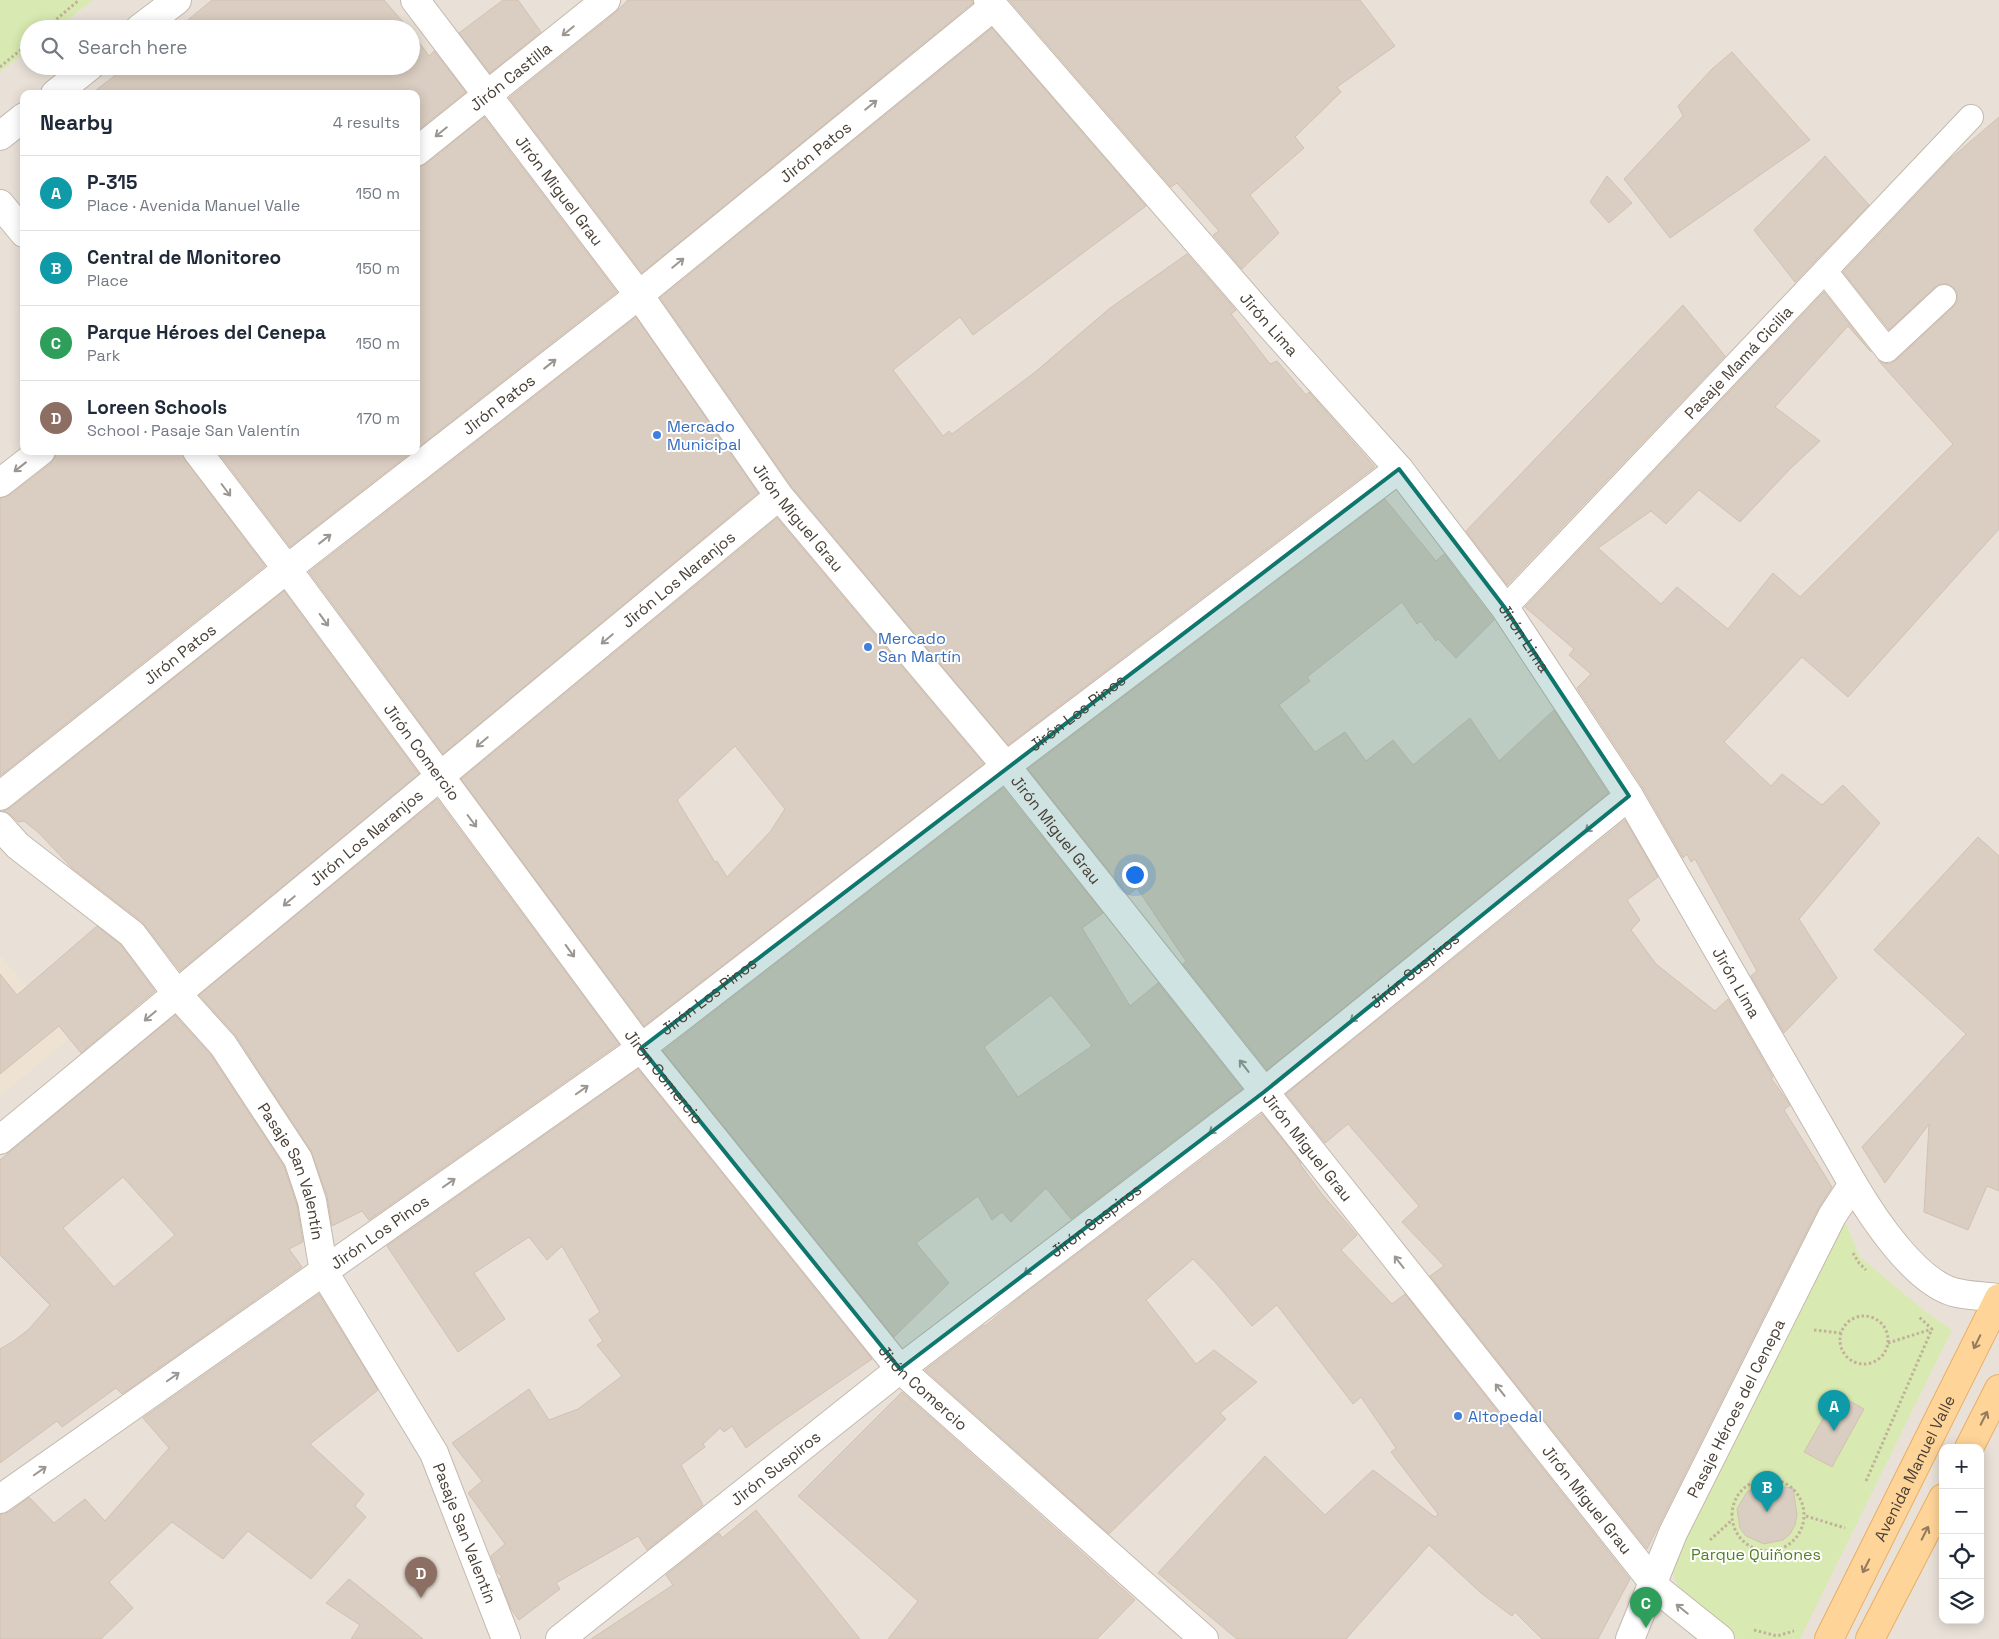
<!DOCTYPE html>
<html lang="en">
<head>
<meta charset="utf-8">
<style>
  :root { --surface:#fff; --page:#f2f2f3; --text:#1f2937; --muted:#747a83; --line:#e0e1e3; --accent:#ff1b16 }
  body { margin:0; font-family:"Space Grotesk",sans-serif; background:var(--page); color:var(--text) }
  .controls { position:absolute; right:15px; bottom:15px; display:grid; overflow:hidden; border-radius:10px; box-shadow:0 2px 12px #0003 }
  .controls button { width:45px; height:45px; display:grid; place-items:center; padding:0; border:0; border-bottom:1px solid var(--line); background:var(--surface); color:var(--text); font:25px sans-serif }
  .you { position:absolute; left:1134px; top:874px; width:18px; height:18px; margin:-12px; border:4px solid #fff; border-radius:50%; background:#1a73e8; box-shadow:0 0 0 8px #1a73e833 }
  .badge { display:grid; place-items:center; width:32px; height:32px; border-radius:50%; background:var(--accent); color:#fff; font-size:16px; font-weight:700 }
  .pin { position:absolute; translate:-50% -41px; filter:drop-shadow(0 1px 2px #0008) }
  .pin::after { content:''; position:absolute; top:26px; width:18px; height:15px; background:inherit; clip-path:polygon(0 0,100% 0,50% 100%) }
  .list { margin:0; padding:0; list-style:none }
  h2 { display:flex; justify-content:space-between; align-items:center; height:65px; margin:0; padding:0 20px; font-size:21px }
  h2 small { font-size:16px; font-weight:400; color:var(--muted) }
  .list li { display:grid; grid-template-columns:32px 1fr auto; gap:15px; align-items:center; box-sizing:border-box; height:75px; padding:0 20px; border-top:1px solid var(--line) }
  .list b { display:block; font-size:19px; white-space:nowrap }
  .list p { margin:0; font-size:16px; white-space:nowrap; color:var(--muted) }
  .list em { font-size:16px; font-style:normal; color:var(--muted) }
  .icon { flex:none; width:28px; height:28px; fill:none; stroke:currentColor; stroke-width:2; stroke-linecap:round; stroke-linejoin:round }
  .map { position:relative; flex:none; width:1999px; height:1639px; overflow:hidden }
  .search { position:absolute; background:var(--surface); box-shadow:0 2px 12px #0003; left:20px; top:20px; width:400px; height:55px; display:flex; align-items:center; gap:12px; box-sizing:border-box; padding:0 18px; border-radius:28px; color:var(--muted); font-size:19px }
  .panel { position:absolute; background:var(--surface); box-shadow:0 2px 12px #0003; left:20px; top:90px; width:400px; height:365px; border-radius:10px }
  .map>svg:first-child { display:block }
  .residential { fill:#e9e1d7; fill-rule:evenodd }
  .education { fill:#eee3d3 }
  .green { fill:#d8eab1 }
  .building { fill:#dacdc1; stroke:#d2c1b1; fill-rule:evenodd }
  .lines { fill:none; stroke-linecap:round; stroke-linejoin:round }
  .lane-casing { stroke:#c4b9ae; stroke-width:26 }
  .street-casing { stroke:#c4b9ae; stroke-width:30 }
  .primary-casing { stroke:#e8af65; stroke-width:30 }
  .path { stroke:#c3b09c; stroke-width:3; stroke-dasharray:2.5 2.5; stroke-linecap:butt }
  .lane { stroke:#fff; stroke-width:24 }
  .street { stroke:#fff; stroke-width:28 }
  .primary { stroke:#ffd498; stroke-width:28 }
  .oneway { stroke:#9b9691 }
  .oneway2 { stroke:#927b5e }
  .marked { fill:#0f766e; fill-opacity:0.2; stroke:#0f766e; stroke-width:4; stroke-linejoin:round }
  .shop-dot { fill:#3f7fe0; stroke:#fff; stroke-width:2 }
  .labels { text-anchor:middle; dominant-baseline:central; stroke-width:4; stroke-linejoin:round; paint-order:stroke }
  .street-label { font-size:16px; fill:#494037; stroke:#fff }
  .shop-label { font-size:16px; fill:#366cbe; stroke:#fff; text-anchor:start }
  .park-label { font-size:16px; fill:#537e28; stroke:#fff }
</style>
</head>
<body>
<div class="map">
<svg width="1999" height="1639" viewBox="0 0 1999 1639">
  <rect width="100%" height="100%" fill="#f5f0e9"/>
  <path class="residential" d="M 0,0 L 1999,0 L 1999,1639 L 0,1639 ZM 29,29 L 411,29 L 411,66 L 29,66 ZM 24,94 L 416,94 L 416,451 L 24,451 ZM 1943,1448 L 1980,1448 L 1980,1620 L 1943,1620 Z"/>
  <path class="education" d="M 0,955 L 69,1039 L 0,1096 Z"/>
  <path class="green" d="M 0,0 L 93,0 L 56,29 L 29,29 L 29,50 L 0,72 Z
    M 1842,1214 L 1860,1257 L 1927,1313 L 1952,1330 L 1800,1639 L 1738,1639 L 1717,1625 L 1682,1596 L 1670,1568 Z"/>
  <path class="building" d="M 212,0 L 384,0 L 409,29 L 177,29 Z
    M 503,0 L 518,0 L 541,32 L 490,73 L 459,33 Z
    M 628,0 L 973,0 L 973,3 L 642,273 L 509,98 L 616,12 Z
    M 1009,0 L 1360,0 L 1395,46 L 1337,87 L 1341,92 L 1295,137 L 1304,148 L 1250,195 L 1279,233 L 1242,269 L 1213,235 L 1219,231 L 1177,183 L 1171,187 Z
    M 992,28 L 1146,206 L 973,335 L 960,317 L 893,370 L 943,436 L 949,431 L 952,434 L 1034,373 L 1110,308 L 1187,254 L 1236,310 L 1231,314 L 1270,364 L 1277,361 L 1306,395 L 1309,392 L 1375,467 L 1008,745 L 791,486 L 660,298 Z
    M 411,31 L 429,56 L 434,51 L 466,92 L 416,132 L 416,94 L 91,94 L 127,66 L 411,66 Z
    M 1732,52 L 1810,140 L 1670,238 L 1624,179 L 1683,116 L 1678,106 L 1712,69 Z
    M 484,117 L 617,292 L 416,449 L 416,167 L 426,164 Z
    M 1999,117 L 1999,529 L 1848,697 L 1802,657 L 1724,742 L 1771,786 L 1782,774 L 1822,805 L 1843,785 L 1880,823 L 1799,919 L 1837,978 L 1784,1033 L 1751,976 L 1757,971 L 1695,859 L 1691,862 L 1687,854 L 1683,858 L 1643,788 L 1577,688 L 1591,674 L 1569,655 L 1574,649 L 1525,607 L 1824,292 L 1871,352 L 1848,326 L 1775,407 L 1820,441 L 1790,469 L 1740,522 L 1699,490 L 1666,524 L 1651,511 L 1598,548 L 1661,604 L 1677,587 L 1728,629 L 1773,573 L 1800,597 L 1953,444 L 1878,360 L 1883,363 L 1889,364 L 1896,360 L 1953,307 L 1957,301 L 1957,293 L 1954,288 L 1948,284 L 1940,284 L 1935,287 L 1889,330 L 1843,272 L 1950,159 Z
    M 1825,156 L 1869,205 L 1795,282 L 1754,230 Z
    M 1607,176 L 1632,203 L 1609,223 L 1590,202 Z
    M 1683,305 L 1725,356 L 1507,585 L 1466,531 Z
    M 636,317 L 758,493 L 443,754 L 309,572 Z
    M 56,451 L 182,451 L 185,460 L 265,566 L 0,776 L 0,498 L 10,495 L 51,463 L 55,457 Z
    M 217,451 L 413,451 L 290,547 Z
    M 1385,499 L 1436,561 L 1444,554 L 1494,620 L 1456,658 L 1438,639 L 1436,641 L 1421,621 L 1417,624 L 1402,602 L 1307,677 L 1310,681 L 1279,705 L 1315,752 L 1345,732 L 1366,761 L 1393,740 L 1413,765 L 1470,718 L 1499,761 L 1554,710 L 1608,793 L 1267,1070 L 1183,964 L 1186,961 L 1137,888 L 1128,895 L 1028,769 Z
    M 777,518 L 984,764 L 644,1026 L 461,779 ZM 735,746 L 785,809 L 770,832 L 727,877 L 717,861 L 715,862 L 677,800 Z
    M 284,591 L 419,774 L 180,971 L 142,922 L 72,868 L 39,833 L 24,821 L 18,822 L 11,815 L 3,811 L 10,808 Z
    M 1003,788 L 1103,913 L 1082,928 L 1130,1006 L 1158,983 L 1242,1089 L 1071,1219 L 1046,1188 L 1011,1222 L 1002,1212 L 992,1220 L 978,1196 L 916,1243 L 949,1283 L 894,1337 L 663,1051 ZM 1051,995 L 1092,1046 L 1018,1097 L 984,1047 Z
    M 437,799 L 619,1044 L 369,1220 L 362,1211 L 332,1226 L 327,1196 L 311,1151 L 236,1036 L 199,995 Z
    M 1625,820 L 1658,877 L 1627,900 L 1640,920 L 1631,930 L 1656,964 L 1715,1011 L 1728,999 L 1773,1077 L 1771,1078 L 1790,1105 L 1784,1110 L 1832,1187 L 1818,1209 L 1647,1549 L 1430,1276 L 1444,1266 L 1402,1222 L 1419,1206 L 1348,1124 L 1325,1143 L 1286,1094 Z
    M 1978,837 L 1999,856 L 1999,1191 L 1987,1186 L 1968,1230 L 1924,1212 L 1929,1124 L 1885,1183 L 1862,1147 L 1966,1034 L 1874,950 Z
    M 97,926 L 121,945 L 155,991 L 81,1053 L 59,1026 L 0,1074 L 0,974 L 17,995 Z
    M 175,1015 L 211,1055 L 284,1166 L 297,1205 L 303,1242 L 289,1249 L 302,1267 L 122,1394 L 116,1388 L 62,1427 L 57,1421 L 0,1463 L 0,1349 L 15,1340 L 29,1329 L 50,1305 L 0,1255 L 0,1160 ZM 123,1177 L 175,1235 L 114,1287 L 63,1228 Z
    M 638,1069 L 872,1359 L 778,1424 L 746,1448 L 732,1426 L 724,1432 L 720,1428 L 703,1444 L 705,1447 L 681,1465 L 703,1505 L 647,1550 L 638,1536 L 556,1583 L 560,1589 L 519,1620 L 511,1609 L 499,1579 L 502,1577 L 497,1572 L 491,1556 L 505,1544 L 468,1493 L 482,1481 L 452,1443 L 529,1389 L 549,1420 L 578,1409 L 622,1376 L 597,1345 L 603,1341 L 589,1320 L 600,1312 L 562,1246 L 547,1260 L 529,1237 L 474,1273 L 505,1319 L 458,1352 L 387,1246 Z
    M 1262,1114 L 1301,1163 L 1300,1164 L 1321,1193 L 1357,1235 L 1341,1250 L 1392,1304 L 1405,1294 L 1630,1579 L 1598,1639 L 1542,1639 L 1515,1612 L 1512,1616 L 1481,1593 L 1429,1545 L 1346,1639 L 1237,1639 L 1158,1573 L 1265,1456 L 1325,1515 L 1373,1470 L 1435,1517 L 1438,1514 L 1391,1452 L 1396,1448 L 1361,1397 L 1353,1404 L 1277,1305 L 1252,1326 L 1216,1283 L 1193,1259 L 1146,1300 L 1196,1364 L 1214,1350 L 1257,1382 L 1220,1413 L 1226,1419 L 1109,1534 L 925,1370 L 984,1325 L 985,1326 L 1019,1298 Z
    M 319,1294 L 378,1390 L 310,1444 L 364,1494 L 355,1506 L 366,1517 L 311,1579 L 248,1531 L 223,1559 L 172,1522 L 109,1582 L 133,1608 L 101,1639 L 0,1639 L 0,1514 L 9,1512 L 29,1497 L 54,1523 L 85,1499 L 105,1521 L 169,1448 L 143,1418 Z
    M 902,1392 L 1135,1600 L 1097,1639 L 888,1639 L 918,1601 L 798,1496 Z
    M 1837,1394 L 1864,1409 L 1832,1467 L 1804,1452 Z
    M 1765,1485 L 1793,1488 L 1797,1515 L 1795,1525 L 1790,1534 L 1783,1540 L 1764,1544 L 1746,1536 L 1740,1528 L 1737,1509 L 1747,1492 L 1756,1487 Z
    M 756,1510 L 860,1639 L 591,1639 L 673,1585 L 666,1575 L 719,1533 L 722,1538 Z
    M 349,1579 L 384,1607 L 423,1639 L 351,1639 L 360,1625 L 326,1603 Z"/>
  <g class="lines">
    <g class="lane-casing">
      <g id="lane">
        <path d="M 1825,271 L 1887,350 L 1944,297"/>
        <path id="s1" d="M 1505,608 L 1971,117"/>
      </g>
    </g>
    <g class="street-casing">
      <g id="street">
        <path id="s2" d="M 415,0 L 639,295 L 779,496 L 1006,766 L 1660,1591 L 1720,1639"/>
        <path id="s3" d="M 988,0 L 1268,323 L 1399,469 L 1505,608 L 1629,796 L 1853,1184 C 1873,1218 1914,1280 1953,1292 C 1968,1296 1984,1296 1999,1298"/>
        <path d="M 139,29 L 177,0"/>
        <path d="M 55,94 L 90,66"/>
        <path d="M 0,136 L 24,117"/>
        <path id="s4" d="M 416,152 L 606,0"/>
        <path d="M 0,204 L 24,233"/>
        <path id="s5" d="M 197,451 L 287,569 L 641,1048 L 900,1369 L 1204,1639"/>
        <path d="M 0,483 L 41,451"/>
        <path id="s6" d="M 0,796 L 287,569 L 639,295 L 993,7"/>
        <path id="s7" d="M 0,826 L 18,846 L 132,934 L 177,994 L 223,1045 L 298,1159 L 312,1201 L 324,1272 L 434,1453 L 506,1639"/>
        <path id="s8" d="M 0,1140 L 779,496"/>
        <path id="s9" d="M 0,1499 L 641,1048 L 1006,766 L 1399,469"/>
        <path id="s10" d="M 560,1639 L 900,1369 L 1264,1092 L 1629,796"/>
        <path id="s11" d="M 1630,1639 L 1673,1533 L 1832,1216 L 1853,1184"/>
      </g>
    </g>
    <g class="primary-casing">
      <g id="primary">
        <path d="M 1969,1448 L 1999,1389"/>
        <path id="s12" d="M 1829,1639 L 1999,1298"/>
        <path d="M 1870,1639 L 1943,1498"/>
      </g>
    </g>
    <path class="path" d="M 45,29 L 79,0
      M 0,67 L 29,43
      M 1853,1253 L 1859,1263 L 1866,1270
      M1840 1340a24 24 0 1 1 48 0a24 24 0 1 1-48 0Z
      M 1814,1330 L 1841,1333
      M 1888,1343 L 1932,1329
      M1732 1515a36 36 0 1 1 72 0a36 36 0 1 1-72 0Z
      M 1866,1481 L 1932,1329 L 1919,1317
      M 1806,1516 L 1845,1528
      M 1710,1540 L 1732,1520
      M 1754,1630 L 1777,1636 L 1794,1631"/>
    <use href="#lane" class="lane"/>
    <use href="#street" class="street"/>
    <use href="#primary" class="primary"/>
  </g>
  <defs><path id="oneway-shaft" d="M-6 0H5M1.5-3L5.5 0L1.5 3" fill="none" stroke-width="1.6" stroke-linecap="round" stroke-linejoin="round" transform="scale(1.25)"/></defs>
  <g class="oneway">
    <use href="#oneway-shaft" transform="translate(568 31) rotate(141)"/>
    <use href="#oneway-shaft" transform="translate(871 105) rotate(-39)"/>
    <use href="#oneway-shaft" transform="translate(441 132) rotate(141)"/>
    <use href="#oneway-shaft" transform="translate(678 263) rotate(-39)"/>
    <use href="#oneway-shaft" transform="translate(550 364) rotate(-38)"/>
    <use href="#oneway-shaft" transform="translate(20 467) rotate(142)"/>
    <use href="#oneway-shaft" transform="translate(226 490) rotate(53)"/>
    <use href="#oneway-shaft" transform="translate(325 539) rotate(-38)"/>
    <use href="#oneway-shaft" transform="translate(324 620) rotate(54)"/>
    <use href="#oneway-shaft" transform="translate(607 639) rotate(140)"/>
    <use href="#oneway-shaft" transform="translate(482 742) rotate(140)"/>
    <use href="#oneway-shaft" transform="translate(472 821) rotate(53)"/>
    <use href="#oneway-shaft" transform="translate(1591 827) rotate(141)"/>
    <use href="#oneway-shaft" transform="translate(289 901) rotate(140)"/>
    <use href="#oneway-shaft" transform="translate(570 951) rotate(54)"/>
    <use href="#oneway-shaft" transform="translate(150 1016) rotate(140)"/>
    <use href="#oneway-shaft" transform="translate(1356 1017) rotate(141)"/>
    <use href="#oneway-shaft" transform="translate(1244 1066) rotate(-128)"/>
    <use href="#oneway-shaft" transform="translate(582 1090) rotate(-35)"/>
    <use href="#oneway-shaft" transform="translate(1215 1129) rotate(143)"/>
    <use href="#oneway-shaft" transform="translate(449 1183) rotate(-35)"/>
    <use href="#oneway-shaft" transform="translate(1399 1262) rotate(-128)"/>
    <use href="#oneway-shaft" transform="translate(1030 1270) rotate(143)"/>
    <use href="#oneway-shaft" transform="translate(173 1377) rotate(-35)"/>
    <use href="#oneway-shaft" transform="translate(1500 1390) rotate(-128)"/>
    <use href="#oneway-shaft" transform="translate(40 1471) rotate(-35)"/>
    <use href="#oneway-shaft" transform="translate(1682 1609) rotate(-141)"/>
  </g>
  <g class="oneway2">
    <use href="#oneway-shaft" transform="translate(1977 1342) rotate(116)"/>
    <use href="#oneway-shaft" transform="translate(1984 1418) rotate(-63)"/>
    <use href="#oneway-shaft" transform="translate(1925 1533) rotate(-63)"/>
    <use href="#oneway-shaft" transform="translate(1866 1566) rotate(117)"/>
  </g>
  <path class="marked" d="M 1399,469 L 1505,608 L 1629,796 L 1264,1092 L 900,1369 L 641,1048 Z"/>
  <g class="shop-dot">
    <circle cx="657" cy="435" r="5"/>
    <circle cx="868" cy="647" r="5"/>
    <circle cx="1458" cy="1416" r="5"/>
  </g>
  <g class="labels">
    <g class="street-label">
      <text stroke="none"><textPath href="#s4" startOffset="121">Jirón Castilla</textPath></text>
      <text stroke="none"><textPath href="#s6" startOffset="1039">Jirón Patos</textPath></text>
      <text stroke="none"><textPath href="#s2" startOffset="239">Jirón Miguel Grau</textPath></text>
      <text stroke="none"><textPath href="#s3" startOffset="429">Jirón Lima</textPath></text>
      <text stroke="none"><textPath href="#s1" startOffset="339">Pasaje Mamá Cicilia</textPath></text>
      <text stroke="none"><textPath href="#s6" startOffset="634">Jirón Patos</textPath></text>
      <text stroke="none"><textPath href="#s2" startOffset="644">Jirón Miguel Grau</textPath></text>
      <text stroke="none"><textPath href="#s8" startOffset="880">Jirón Los Naranjos</textPath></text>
      <text stroke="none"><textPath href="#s3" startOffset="834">Jirón Lima</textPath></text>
      <text stroke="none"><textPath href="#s6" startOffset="229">Jirón Patos</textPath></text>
      <text stroke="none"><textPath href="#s9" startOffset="1334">Jirón Los Pinos</textPath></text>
      <text stroke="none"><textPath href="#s5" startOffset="376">Jirón Comercio</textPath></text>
      <text stroke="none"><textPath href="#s2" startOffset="1049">Jirón Miguel Grau</textPath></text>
      <text stroke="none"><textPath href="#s8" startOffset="475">Jirón Los Naranjos</textPath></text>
      <text stroke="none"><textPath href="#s10" startOffset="1085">Jirón Suspiros</textPath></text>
      <text stroke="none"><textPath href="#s3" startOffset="1239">Jirón Lima</textPath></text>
      <text stroke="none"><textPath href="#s9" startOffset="869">Jirón Los Pinos</textPath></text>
      <text stroke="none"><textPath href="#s5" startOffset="781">Jirón Comercio</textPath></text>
      <text stroke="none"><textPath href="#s2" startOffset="1454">Jirón Miguel Grau</textPath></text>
      <text stroke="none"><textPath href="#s7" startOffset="460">Pasaje San Valentín</textPath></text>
      <text stroke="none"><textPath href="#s10" startOffset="680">Jirón Suspiros</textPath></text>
      <text stroke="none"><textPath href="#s9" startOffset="464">Jirón Los Pinos</textPath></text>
      <text stroke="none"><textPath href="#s5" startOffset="1186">Jirón Comercio</textPath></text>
      <text stroke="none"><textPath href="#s11" startOffset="254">Pasaje Héroes del Cenepa</textPath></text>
      <text stroke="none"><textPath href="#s10" startOffset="275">Jirón Suspiros</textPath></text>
      <text stroke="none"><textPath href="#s12" startOffset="191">Avenida Manuel Valle</textPath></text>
      <text stroke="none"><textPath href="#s2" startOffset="1904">Jirón Miguel Grau</textPath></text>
      <text stroke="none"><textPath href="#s7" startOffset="865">Pasaje San Valentín</textPath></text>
    </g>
    <g class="shop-label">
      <text x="667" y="426">Mercado<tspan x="667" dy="18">Municipal</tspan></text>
      <text x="878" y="638">Mercado<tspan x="878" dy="18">San Martín</tspan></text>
      <text x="1468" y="1416">Altopedal</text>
    </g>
    <g class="park-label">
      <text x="1756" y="1554">Parque Quiñones</text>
    </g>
  </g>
</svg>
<div class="controls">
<button>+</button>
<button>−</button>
<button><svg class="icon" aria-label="locate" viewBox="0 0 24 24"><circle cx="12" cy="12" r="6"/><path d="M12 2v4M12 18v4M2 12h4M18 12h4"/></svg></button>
<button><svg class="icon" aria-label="layers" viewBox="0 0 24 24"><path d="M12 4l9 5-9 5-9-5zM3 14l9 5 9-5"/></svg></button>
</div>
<div class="you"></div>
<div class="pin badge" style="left:1834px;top:1431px;background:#0f9aa8">A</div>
<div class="pin badge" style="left:1767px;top:1512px;background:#0f9aa8">B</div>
<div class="pin badge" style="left:1646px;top:1628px;background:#2e9e5b">C</div>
<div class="pin badge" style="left:421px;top:1598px;background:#8d6e63">D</div>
<div class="search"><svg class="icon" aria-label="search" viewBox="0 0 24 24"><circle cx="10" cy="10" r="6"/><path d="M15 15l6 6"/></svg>Search here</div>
<section class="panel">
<h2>Nearby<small>4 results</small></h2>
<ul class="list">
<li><span class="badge" style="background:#0f9aa8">A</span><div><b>P-315</b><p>Place · Avenida Manuel Valle</p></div><em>150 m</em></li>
<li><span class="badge" style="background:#0f9aa8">B</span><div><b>Central de Monitoreo</b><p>Place</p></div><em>150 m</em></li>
<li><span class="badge" style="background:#2e9e5b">C</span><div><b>Parque Héroes del Cenepa</b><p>Park</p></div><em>150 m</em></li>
<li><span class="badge" style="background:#8d6e63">D</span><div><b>Loreen Schools</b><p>School · Pasaje San Valentín</p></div><em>170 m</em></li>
</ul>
</section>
</div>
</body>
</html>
